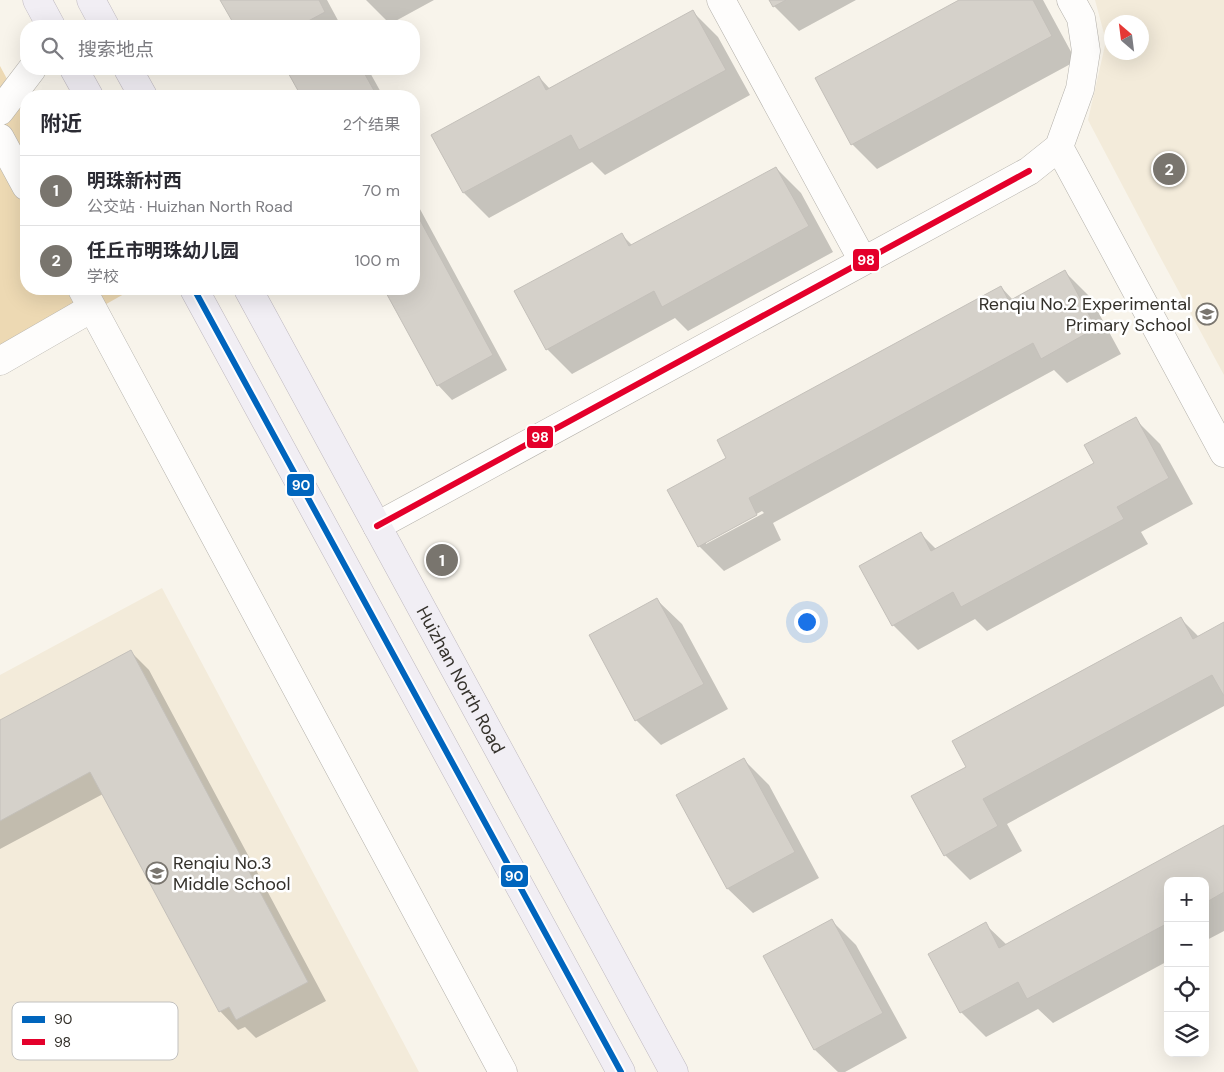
<!DOCTYPE html>
<html lang="zh">
<head>
<meta charset="utf-8">
<style>
  :root { --surface:#fff; --page:#f2f2f3; --text:#2b2b33; --muted:#7c7c81; --line:#e1e1e2; --accent:#79756e }
  body { margin:0; font-family:"DM Sans","Noto Sans SC",sans-serif; background:var(--page); color:var(--text) }
  .controls { position:absolute; right:15px; bottom:15px; display:grid; overflow:hidden; border-radius:10px; box-shadow:0 5px 20px #0002 }
  .controls button { width:45px; height:45px; display:grid; place-items:center; padding:0; border:0; border-bottom:1px solid var(--line); background:var(--surface); color:var(--text); font:25px sans-serif }
  .compass { position:absolute; left:1104px; top:15px; width:45px; height:45px; border-radius:50%; background:var(--surface); box-shadow:0 5px 20px #0002; rotate:332deg }
  .you { position:absolute; left:806px; top:621px; width:18px; height:18px; margin:-12px; border:4px solid #fff; border-radius:50%; background:#1a73e8; box-shadow:0 0 0 8px #1a73e833 }
  .badge { display:grid; place-items:center; width:32px; height:32px; border-radius:50%; background:var(--accent); color:#fff; font-size:16px; font-weight:700 }
  .pin { position:absolute; translate:-50% -50%; border:2px solid #fff; box-shadow:0 1px 5px #0006 }
  .list { margin:0; padding:0; list-style:none }
  h2 { display:flex; justify-content:space-between; align-items:center; height:65px; margin:0; padding:0 20px; font-size:21px }
  h2 small { font-size:16px; font-weight:400; color:var(--muted) }
  .list li { display:grid; grid-template-columns:32px 1fr auto; gap:15px; align-items:center; box-sizing:border-box; height:70px; padding:0 20px; border-top:1px solid var(--line) }
  .list b { display:block; font-size:19px; white-space:nowrap }
  .list p { margin:0; font-size:16px; white-space:nowrap; color:var(--muted) }
  .list em { font-size:16px; font-style:normal; color:var(--muted) }
  .icon { flex:none; width:28px; height:28px; fill:none; stroke:currentColor; stroke-width:2; stroke-linecap:round; stroke-linejoin:round }
  .map { position:relative; flex:none; width:1224px; height:1072px; overflow:hidden }
  .search { position:absolute; background:var(--surface); box-shadow:0 5px 20px #0002; left:20px; top:20px; width:400px; height:55px; display:flex; align-items:center; gap:12px; box-sizing:border-box; padding:0 18px; border-radius:20px; color:var(--muted); font-size:19px }
  .panel { position:absolute; background:var(--surface); box-shadow:0 5px 20px #0002; left:20px; top:90px; width:400px; height:205px; border-radius:20px }
  .map>svg:first-child { display:block }
  .built { fill:#f3ebda; fill-rule:evenodd }
  .green { fill:#edd9b3 }
  .shadow { fill:#0003; fill-rule:evenodd }
  .building { fill:#d5d1ca; stroke:#c4c0ba }
  .lines { fill:none; stroke-linecap:round; stroke-linejoin:round }
  .minor-casing { stroke:#b3b0aa; stroke-width:29 }
  .major-casing { stroke:#beb8bf; stroke-width:29 }
  .minor { stroke:#fefdfc; stroke-width:28 }
  .major { stroke:#f1eef4; stroke-width:28 }
  .bus-1-casing { stroke:#fff; stroke-width:10 }
  .bus-2-casing { stroke:#fff; stroke-width:10 }
  .bus-1 { stroke:#0065bd; stroke-width:6 }
  .bus-2 { stroke:#e4002b; stroke-width:6 }
  .labels { text-anchor:middle; dominant-baseline:central; stroke-width:5; stroke-linejoin:round; paint-order:stroke }
  .poi-label { font-size:18px; fill:#34312b; stroke:#fff; text-anchor:end }
  .street-label { font-size:18px; fill:#34312b; stroke:#fff }
  .key { fill:#fff; stroke:#c2c1bf; stroke-width:1 }
  .key-label { font-size:14px; fill:#34312b }
  .line-badge { stroke:#fff; stroke-width:2 }
  .badge-label { font-size:14px; text-anchor:middle; font-weight:bold; fill:#fff }
</style>
</head>
<body>
<div class="map">
<svg width="1224" height="1072" viewBox="0 0 1224 1072">
  <rect width="100%" height="100%" fill="#f8f4eb"/>
  <path class="built" d="M 1095,0 L 1224,0 L 1224,375 L 1158,253 L 1088,120 L 1106,41 ZM 1112,22 L 1142,22 L 1142,52 L 1112,52 Z
    M 162,588 L 419,1072 L 0,1072 L 0,675 Z"/>
  <path class="green" d="M 0,66 L 26,114 L 26,289 L 121,289 L 124,294 L 0,364 Z"/>
  <path class="shadow" d="M 222,0 L 327,0 L 341,26 L 236,26 Z
    M 366,0 L 434,0 L 390,24 Z
    M 771,0 L 856,0 L 799,31 L 774,6 Z
    M 961,0 L 1043,0 L 1076,61 L 877,169 L 852,144 Z
    M 693,12 L 718,37 L 750,95 L 605,175 L 592,162 L 489,218 L 464,193 L 433,135 L 539,77 L 550,89 Z
    M 287,69 L 368,69 L 383,96 L 302,96 Z
    M 776,168 L 801,193 L 833,252 L 688,331 L 675,318 L 572,374 L 547,349 L 621,234 L 633,246 Z
    M 414,198 L 507,370 L 452,400 L 438,385 L 385,289 L 414,289 Z
    M 1065,272 L 1090,297 L 1121,354 L 1067,383 L 1054,370 L 773,523 L 781,540 L 724,571 L 699,546 L 728,458 L 1001,287 L 1013,300 ZM 762,511 L 764,513 L 706,544 L 706,542 Z
    M 1135,419 L 1160,444 L 1193,504 L 1141,532 L 1148,544 L 987,631 L 975,619 L 918,650 L 893,625 L 921,534 L 937,550 L 1095,464 Z
    M 657,600 L 682,624 L 728,709 L 661,745 L 636,720 Z
    M 1180,618 L 1199,637 L 1224,623 L 1224,706 L 1007,824 L 1022,851 L 970,880 L 945,855 L 967,767 Z
    M 130,651 L 149,670 L 326,1001 L 256,1038 L 245,1027 L 238,1030 L 220,1011 L 103,794 L 0,849 L 0,721 Z
    M 744,760 L 769,785 L 819,878 L 753,913 L 728,889 L 678,796 Z
    M 1224,827 L 1224,931 L 1205,941 L 1205,881 L 1168,881 L 1168,961 L 1053,1023 L 1038,1009 L 986,1037 L 961,1012 L 985,924 L 1007,945 Z
    M 831,920 L 856,945 L 907,1038 L 845,1072 L 838,1072 L 815,1050 L 765,957 Z"/>
  <path class="building" d="M 220,0 L 319,0 L 325,12 L 299,26 L 235,26 Z
    M 769,0 L 786,0 L 773,7 Z
    M 959,0 L 1033,0 L 1052,36 L 851,145 L 815,78 Z
    M 693,10 L 726,70 L 579,150 L 571,135 L 463,193 L 431,135 L 539,76 L 546,90 Z
    M 286,69 L 362,69 L 377,96 L 301,96 Z
    M 776,167 L 809,226 L 662,307 L 654,291 L 546,350 L 514,291 L 622,233 L 629,246 Z
    M 414,209 L 493,355 L 437,386 L 384,289 L 414,289 Z
    M 1065,270 L 1096,328 L 1041,359 L 1033,343 L 749,498 L 757,515 L 698,547 L 667,490 L 726,458 L 717,440 L 1001,286 L 1009,301 Z
    M 1136,417 L 1169,478 L 1117,507 L 1124,519 L 961,607 L 953,592 L 892,626 L 859,566 L 921,532 L 931,551 L 1094,463 L 1084,445 Z
    M 657,598 L 704,684 L 635,721 L 589,635 Z
    M 1181,617 L 1193,639 L 1224,622 L 1224,696 L 1212,675 L 983,799 L 998,826 L 944,856 L 911,796 L 966,767 L 952,741 Z
    M 131,650 L 308,982 L 236,1020 L 229,1007 L 219,1012 L 90,772 L 0,821 L 0,720 Z
    M 744,758 L 795,852 L 727,889 L 676,795 Z
    M 1224,825 L 1224,892 L 1205,903 L 1205,881 L 1168,881 L 1168,923 L 1027,999 L 1018,982 L 960,1013 L 928,954 L 986,922 L 999,948 Z
    M 832,919 L 883,1013 L 814,1050 L 763,956 Z"/>
  <g class="lines">
    <g class="minor-casing">
      <path id="minor" d="M 721,0 L 863,261
        M 0,111 L 32,69
        M 0,138 L 26,186
        M 1059,147 L 1224,453
        M 82,289 L 503,1072
        M 0,361 L 92,308
        M 377,526 L 1029,171 L 1059,147 L 1080,89 L 1086,51 L 1081,18 L 1071,0"/>
    </g>
    <g class="major-casing">
      <g id="major">
        <path d="M 37,0 L 51,26"/>
        <path d="M 91,0 L 105,26"/>
        <path d="M 74,69 L 89,96"/>
        <path d="M 128,69 L 143,96"/>
        <path d="M 194,289 L 621,1072"/>
        <path id="s1" d="M 248,289 L 674,1072"/>
      </g>
    </g>
    <use href="#minor" class="minor"/>
    <use href="#major" class="major"/>
    <g class="bus-1-casing">
      <path id="bus-1" d="M 194,289 L 621,1072"/>
    </g>
    <g class="bus-2-casing">
      <path id="bus-2" d="M 377,526 L 1029,171"/>
    </g>
    <use href="#bus-1" class="bus-1"/>
    <use href="#bus-2" class="bus-2"/>
  </g>
  <defs>
    <g id="school-ring" transform="scale(1.125)"><circle r="9.5" fill="#fff" stroke="#79756e" stroke-width="1.5"/><path d="M0-5L7-2L0 1L-7-2ZM-4 1L0 2.5L4 1V4Q0 6-4 4Z" fill="#79756e"/></g>
  </defs>
  <g fill-rule="evenodd">
    <use href="#school-ring" x="1207" y="314"/>
    <use href="#school-ring" x="157" y="873"/>
  </g>
  <g class="labels">
    <g class="poi-label">
      <text x="1191" y="304">Renqiu No.2 Experimental<tspan x="1191" dy="21">Primary School</tspan></text>
      <text x="173" y="863" text-anchor="start">Renqiu No.3<tspan x="173" dy="21">Middle School</tspan></text>
    </g>
    <g class="street-label">
      <text stroke="none"><textPath href="#s1" startOffset="445">Huizhan North Road</textPath></text>
    </g>
  </g>
  <rect x="12" y="1002" width="166" height="58" rx="8" class="key"/>
  <rect x="22" y="1016" width="23" height="7" fill="#0065bd"/>
  <rect x="22" y="1039" width="23" height="6" fill="#e4002b"/>
  <g class="key-label">
    <text x="54" y="1024">90</text>
    <text x="54" y="1047">98</text>
  </g>
  <g class="line-badge">
    <rect x="852" y="248" width="28" height="24" rx="5" fill="#e4002b"/>
    <rect x="526" y="425" width="28" height="24" rx="5" fill="#e4002b"/>
    <rect x="286" y="473" width="29" height="24" rx="5" fill="#0065bd"/>
    <rect x="500" y="864" width="29" height="24" rx="5" fill="#0065bd"/>
  </g>
  <g class="badge-label">
    <text x="866" y="265">98</text>
    <text x="540" y="442">98</text>
    <text x="301" y="490">90</text>
    <text x="514" y="881">90</text>
  </g>
</svg>
<div class="controls">
<button>+</button>
<button>−</button>
<button><svg class="icon" aria-label="locate" viewBox="0 0 24 24"><circle cx="12" cy="12" r="6"/><path d="M12 2v4M12 18v4M2 12h4M18 12h4"/></svg></button>
<button><svg class="icon" aria-label="layers" viewBox="0 0 24 24"><path d="M12 4l9 5-9 5-9-5zM3 14l9 5 9-5"/></svg></button>
</div>
<svg class="compass" viewBox="-18 -18 36 36"><path d="M0-13l5 13h-10z" fill="#e53935"/><path d="M0 13l5-13h-10z" fill="#7c7c81"/></svg>
<div class="you"></div>
<div class="pin badge" style="left:442px;top:560px">1</div>
<div class="pin badge" style="left:1169px;top:169px">2</div>
<div class="search"><svg class="icon" aria-label="search" viewBox="0 0 24 24"><circle cx="10" cy="10" r="6"/><path d="M15 15l6 6"/></svg>搜索地点</div>
<section class="panel">
<h2>附近<small>2个结果</small></h2>
<ul class="list">
<li><span class="badge">1</span><div><b>明珠新村西</b><p>公交站 · Huizhan North Road</p></div><em>70 m</em></li>
<li><span class="badge">2</span><div><b>任丘市明珠幼儿园</b><p>学校</p></div><em>100 m</em></li>
</ul>
</section>
</div>
</body>
</html>
